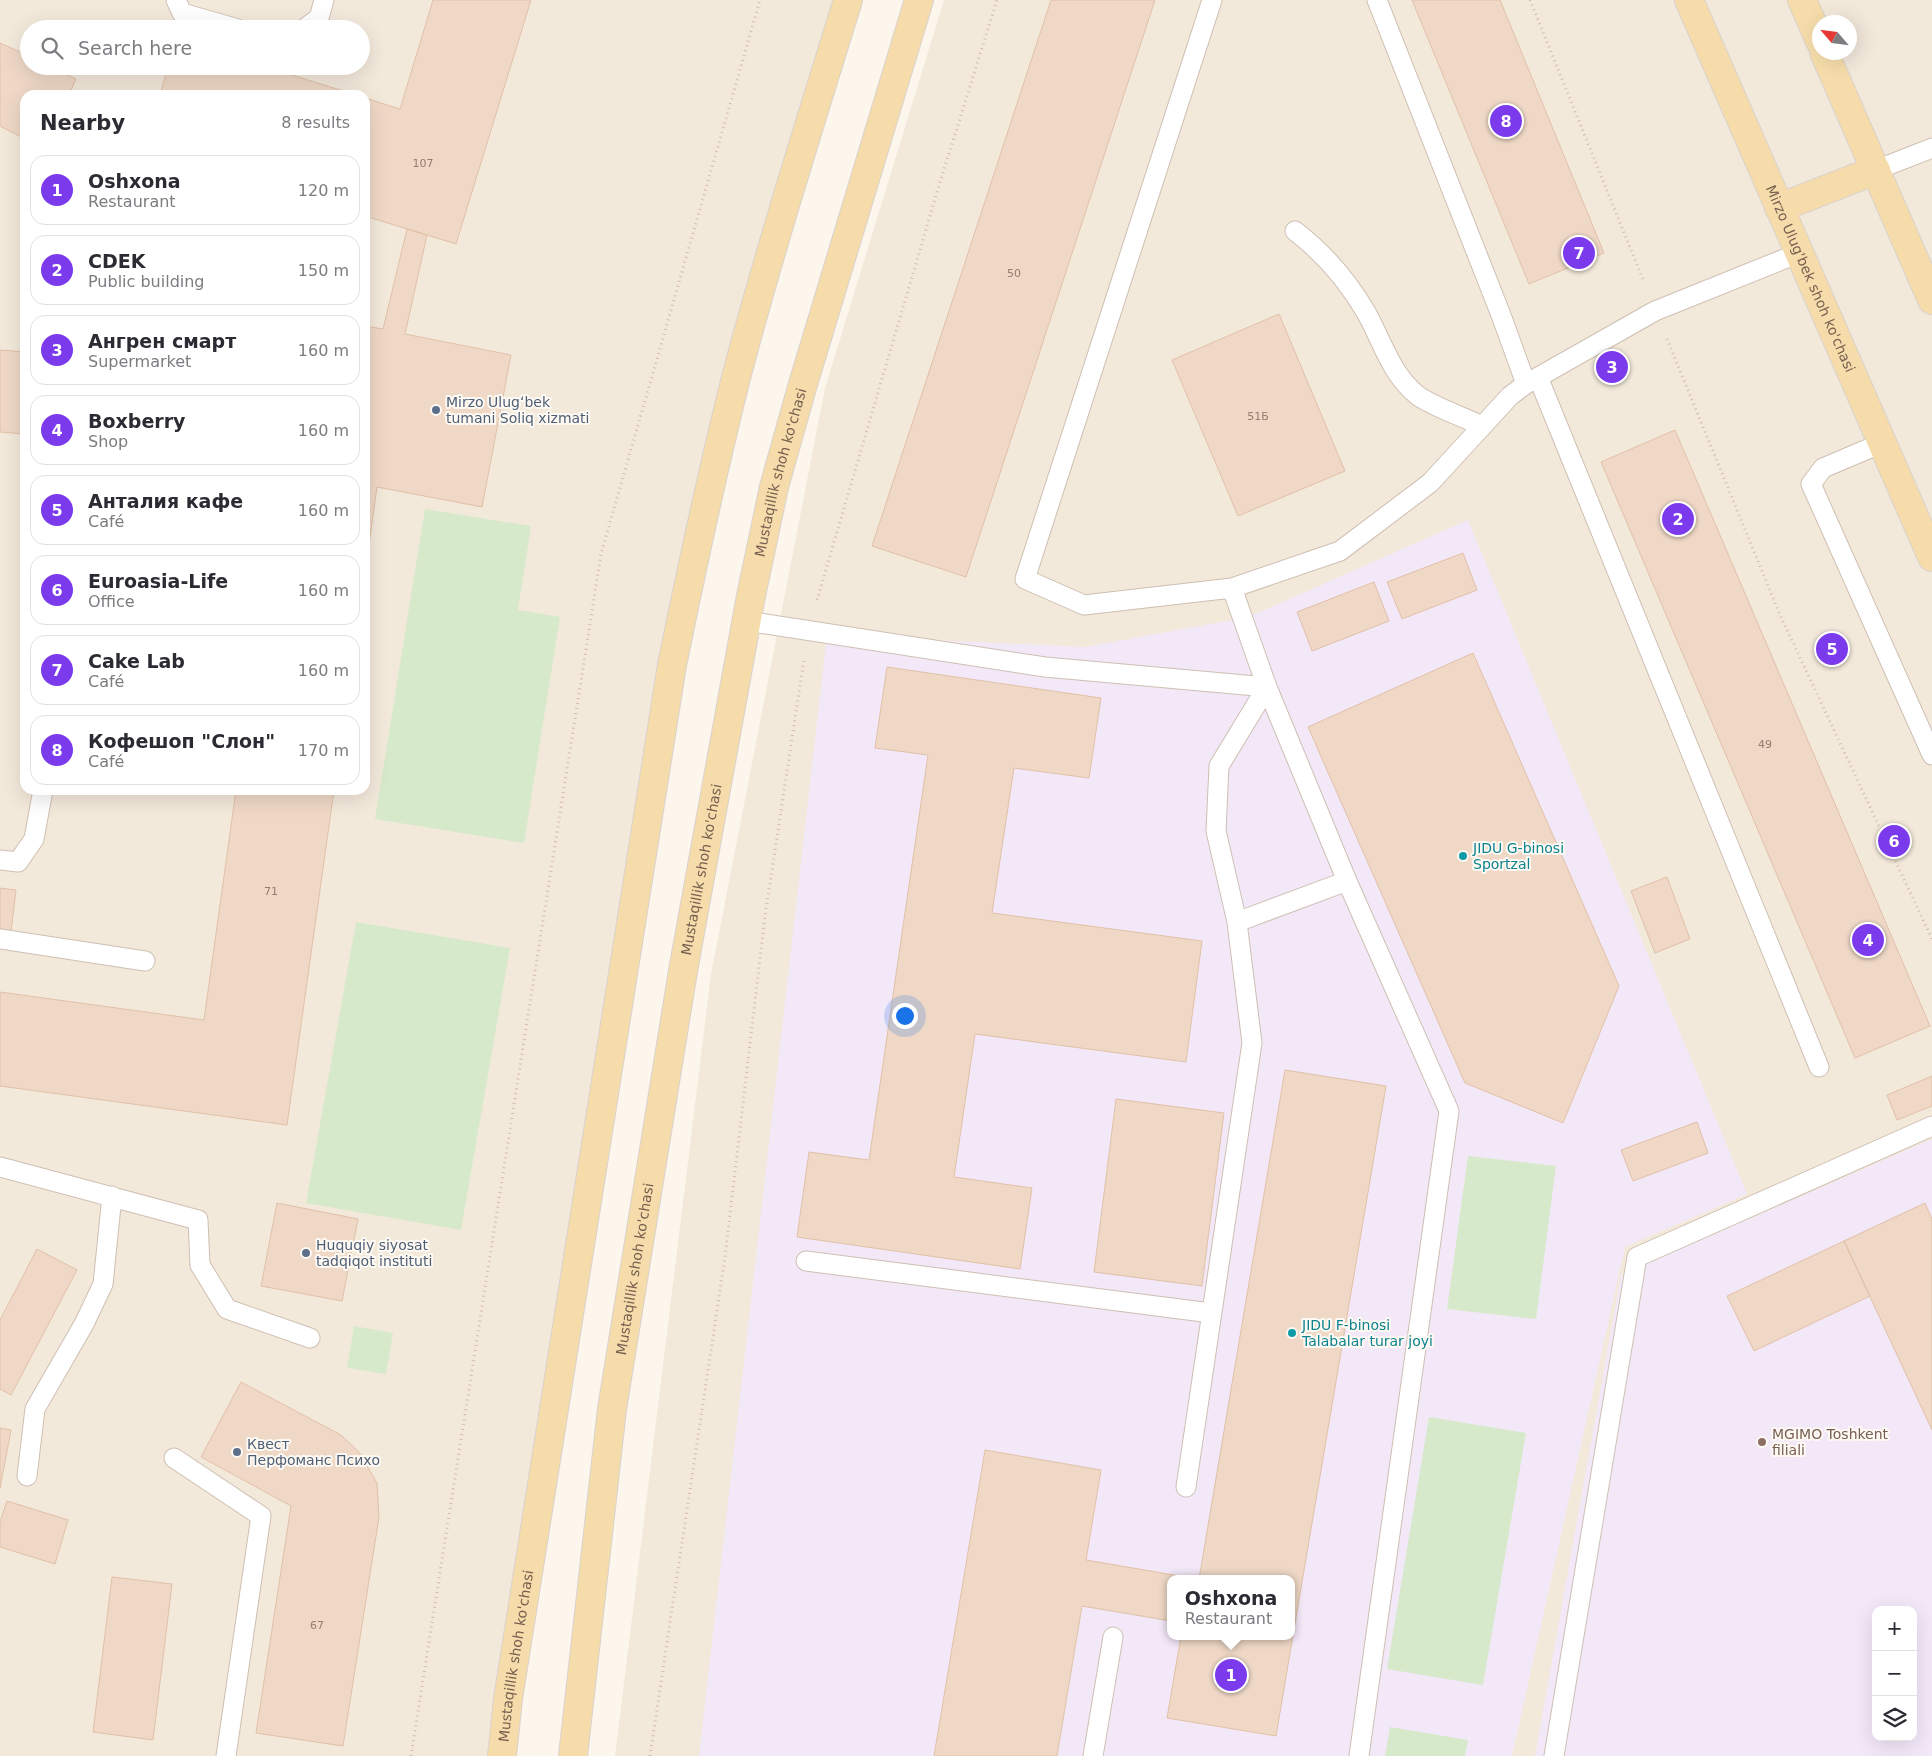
<!DOCTYPE html>
<html lang="en">
<head>
<meta charset="utf-8">
<style>
  :root { --surface:#fff; --page:#f2f2f3; --text:#2b2b33; --muted:#7c7c81; --line:#e1e1e2; --accent:#7c3aed }
  body { margin:0; font-family:"DejaVu Sans",sans-serif; background:var(--page); color:var(--text) }
  .controls { position:absolute; right:15px; bottom:15px; display:grid; overflow:hidden; border-radius:10px; box-shadow:0 5px 20px #0002 }
  .controls button { width:45px; height:45px; display:grid; place-items:center; padding:0; border:0; border-bottom:1px solid var(--line); background:var(--surface); color:var(--text); font:25px sans-serif }
  .compass { position:absolute; left:1812px; top:15px; width:45px; height:45px; border-radius:50%; background:var(--surface); box-shadow:0 5px 20px #0002; rotate:298deg }
  .you { position:absolute; left:904px; top:1015px; width:18px; height:18px; margin:-12px; border:4px solid #fff; border-radius:50%; background:#1a73e8; box-shadow:0 0 0 8px #1a73e833 }
  .badge { display:grid; place-items:center; width:32px; height:32px; border-radius:50%; background:var(--accent); color:#fff; font-size:16px; font-weight:700 }
  .pin { position:absolute; translate:-50% -50%; border:2px solid #fff; box-shadow:0 1px 5px #0006 }
  .popup { position:absolute; left:1167px; top:1575px; width:128px; height:65px; box-sizing:border-box; display:grid; place-content:center; border-radius:10px; background:var(--surface); filter:drop-shadow(0 1px 4px #0005); font-size:16px; white-space:nowrap; color:var(--muted) }
  .popup b { font-size:19px; color:var(--text) }
  .popup::after { content:''; position:absolute; left:50%; top:100%; margin-left:-10px; border:10px solid transparent; border-top-color:var(--surface) }
  .list { margin:0; padding:0; list-style:none }
  h2 { display:flex; justify-content:space-between; align-items:center; height:65px; margin:0; padding:0 20px; font-size:21px }
  h2 small { font-size:16px; font-weight:400; color:var(--muted) }
  .list li { display:grid; grid-template-columns:32px 1fr auto; gap:15px; align-items:center; box-sizing:border-box; height:70px; margin:0 10px 10px; padding:0 10px; border:1px solid var(--line); border-radius:15px }
  .list b { display:block; font-size:19px; white-space:nowrap }
  .list p { margin:0; font-size:16px; white-space:nowrap; color:var(--muted) }
  .list em { font-size:16px; font-style:normal; color:var(--muted) }
  .icon { flex:none; width:28px; height:28px; fill:none; stroke:currentColor; stroke-width:2; stroke-linecap:round; stroke-linejoin:round }
  .map { position:relative; flex:none; width:1932px; height:1756px; overflow:hidden }
  .search { position:absolute; background:var(--surface); box-shadow:0 5px 20px #0002; left:20px; top:20px; width:350px; height:55px; display:flex; align-items:center; gap:12px; box-sizing:border-box; padding:0 18px; border-radius:28px; color:var(--muted); font-size:19px }
  .panel { position:absolute; background:var(--surface); box-shadow:0 5px 20px #0002; left:20px; top:90px; width:350px; height:705px; border-radius:15px }
  .map>svg:first-child { display:block }
  .residential { fill:#f3e9db; fill-rule:evenodd }
  .education { fill:#f3e8f8; fill-rule:evenodd }
  .green { fill:#d6e9cb }
  .building { fill:#efd8c6; stroke:#e1c0a7 }
  .lines { fill:none; stroke-linecap:round; stroke-linejoin:round }
  .service-casing { stroke:#cebfb2; stroke-width:21 }
  .primary-casing { stroke:#d9d2ce; stroke-width:30 }
  .path { stroke:#d5bba8; stroke-width:3; stroke-dasharray:1 4; stroke-linecap:butt }
  .service { stroke:#fff; stroke-width:19 }
  .primary { stroke:#f5dcaa; stroke-width:28 }
  .service-dot { fill:#5c6f8a; stroke:#fefaf3; stroke-width:2 }
  .culture-dot { fill:#0f9aa8; stroke:#fefaf3; stroke-width:2 }
  .education-dot { fill:#8d6e63; stroke:#fefaf3; stroke-width:2 }
  .labels { text-anchor:middle; dominant-baseline:central; stroke-width:4; stroke-linejoin:round; paint-order:stroke }
  .number-label { font-size:11px; fill:#947d6e }
  .street-label { font-size:14px; fill:#765f50; stroke:#fefaf3 }
  .service-label { font-size:14px; fill:#4e5e75; stroke:#fefaf3; text-anchor:start }
  .culture-label { font-size:14px; fill:#0d838f; stroke:#fefaf3; text-anchor:start }
  .education-label { font-size:14px; fill:#785e54; stroke:#fefaf3; text-anchor:start }
</style>
</head>
<body>
<div class="map">
<svg width="1932" height="1756" viewBox="0 0 1932 1756">
  <rect width="100%" height="100%" fill="#fcf6ec"/>
  <path class="residential" d="M 0,0 L 848,0 L 720,444 L 502,1756 L 0,1756 ZM 29,29 L 361,29 L 361,66 L 29,66 ZM 25,95 L 365,95 L 365,790 L 25,790 Z
    M 944,0 L 1932,0 L 1932,1756 L 615,1756 L 711,974 L 825,388 ZM 1820,22 L 1850,22 L 1850,52 L 1820,52 ZM 1171,1579 L 1291,1579 L 1291,1636 L 1171,1636 ZM 1876,1610 L 1913,1610 L 1913,1737 L 1876,1737 Z"/>
  <path class="education" d="M 1468,520 L 1747,1194 L 1625,1247 L 1512,1756 L 699,1756 L 827,635 L 1085,647 L 1249,617 ZM 1171,1579 L 1291,1579 L 1291,1636 L 1171,1636 Z
    M 1932,1139 L 1932,1756 L 1535,1756 L 1621,1275 ZM 1876,1610 L 1913,1610 L 1913,1737 L 1876,1737 Z"/>
  <path class="green" d="M 425,509 L 531,526 L 518,610 L 560,617 L 524,843 L 375,819 Z
    M 356,922 L 510,948 L 461,1230 L 306,1203 Z
    M 1468,1156 L 1556,1166 L 1536,1319 L 1447,1309 Z
    M 354,1326 L 393,1333 L 386,1374 L 347,1368 Z
    M 1429,1417 L 1526,1433 L 1483,1685 L 1387,1669 Z
    M 1390,1727 L 1468,1740 L 1465,1756 L 1385,1756 Z"/>
  <path class="building" d="M 433,0 L 531,0 L 456,244 L 365,216 L 365,98 L 400,109 Z
    M 1051,0 L 1155,0 L 966,577 L 872,546 Z
    M 1412,0 L 1500,0 L 1604,253 L 1529,284 Z
    M 0,43 L 29,56 L 29,66 L 49,66 L 76,79 L 69,95 L 25,95 L 25,139 L 0,126 Z
    M 168,66 L 263,66 L 356,95 L 160,95 Z
    M 407,229 L 427,235 L 405,334 L 511,355 L 482,507 L 377,487 L 366,566 L 365,326 L 383,329 Z
    M 1279,314 L 1345,471 L 1238,516 L 1172,360 Z
    M 0,350 L 25,352 L 25,434 L 0,432 Z
    M 1675,430 L 1930,1026 L 1855,1058 L 1601,462 Z
    M 1463,553 L 1477,590 L 1402,619 L 1387,582 Z
    M 1374,582 L 1389,621 L 1312,651 L 1297,612 Z
    M 1473,653 L 1619,986 L 1563,1123 L 1465,1083 L 1308,727 Z
    M 887,667 L 1101,698 L 1089,778 L 1014,768 L 992,913 L 1202,941 L 1186,1062 L 975,1034 L 954,1177 L 1032,1188 L 1020,1269 L 797,1237 L 809,1152 L 869,1160 L 928,755 L 875,748 Z
    M 236,790 L 334,790 L 287,1125 L 0,1086 L 0,992 L 204,1020 Z
    M 1667,877 L 1690,939 L 1655,953 L 1631,891 Z
    M 0,888 L 16,890 L 11,932 L 0,930 Z
    M 1285,1070 L 1386,1086 L 1276,1736 L 1167,1718 L 1181,1636 L 1291,1636 L 1291,1579 L 1199,1579 Z
    M 1932,1076 L 1932,1106 L 1897,1120 L 1887,1095 Z
    M 1116,1099 L 1224,1113 L 1202,1286 L 1094,1272 Z
    M 1697,1122 L 1708,1153 L 1633,1181 L 1621,1150 Z
    M 277,1203 L 358,1219 L 342,1301 L 261,1286 Z
    M 1925,1203 L 1932,1219 L 1932,1430 L 1844,1241 Z
    M 1844,1241 L 1870,1296 L 1754,1351 L 1727,1296 Z
    M 37,1249 L 77,1270 L 11,1395 L 0,1389 L 0,1320 Z
    M 241,1382 L 341,1435 L 359,1452 L 377,1483 L 379,1517 L 343,1746 L 256,1733 L 291,1506 L 201,1457 Z
    M 0,1428 L 11,1430 L 0,1488 Z
    M 985,1450 L 1101,1470 L 1086,1560 L 1197,1579 L 1171,1579 L 1171,1621 L 1082,1606 L 1057,1756 L 934,1756 Z
    M 7,1501 L 68,1520 L 55,1564 L 0,1547 L 0,1522 Z
    M 112,1577 L 172,1584 L 153,1740 L 93,1732 Z"/>
  <g class="lines">
    <g class="service-casing">
      <path id="service" d="M 176,0 L 182,13 L 238,29
        M 1212,0 L 1025,579 L 1084,605 L 1232,588 L 1340,551 L 1430,483 L 1510,396 L 1526,384 L 1655,311 L 1799,253
        M 1377,0 L 1501,315 L 1526,384
        M 304,29 L 319,18 L 324,0
        M 1876,170 L 1932,148
        M 1295,231 C 1325,254 1348,281 1367,314 C 1382,341 1391,374 1417,395 C 1431,406 1464,417 1482,426
        M 1538,377 L 1819,1067
        M 1882,443 L 1823,468 L 1811,484 L 1932,755
        M 1232,588 L 1267,687 L 1347,881 L 1449,1111 L 1359,1756
        M 746,621 L 1045,667 L 1267,687 L 1219,766 L 1216,831 L 1237,922 L 1347,881
        M 0,860 L 18,862 L 34,839 L 43,790
        M 0,939 L 145,961
        M 0,1167 L 198,1220 L 200,1265 L 227,1309 L 310,1338
        M 806,1261 L 1211,1313
        M 174,1458 L 261,1516 L 226,1756
        M 27,1476 L 35,1409 L 84,1324 L 103,1284 L 112,1196
        M 1186,1487 L 1252,1043 L 1237,922
        M 1093,1756 L 1113,1637
        M 1554,1756 L 1637,1257 L 1932,1126"/>
    </g>
    <g class="primary-casing">
      <g id="primary">
        <path id="s1" d="M 1689,0 L 1932,557"/>
        <path d="M 1802,0 L 1820,41"/>
        <path d="M 1824,52 L 1932,300"/>
        <path d="M 1779,208 L 1876,170"/>
        <path id="s2" d="M 502,1756 L 508,1699 L 672,665 C 692,567 713,468 738,370 C 771,246 810,123 848,0"/>
        <path id="s3" d="M 573,1756 L 612,1409 L 683,971 L 751,596 L 774,487 L 803,384 L 919,0"/>
      </g>
    </g>
    <path class="path" d="M 1530,0 L 1644,282
      M 1667,339 L 1780,615 L 1932,939
      M 817,600 L 937,192 L 997,0
      M 411,1756 L 601,554 L 760,0
      M 650,1756 L 725,1257 L 765,916 L 804,660"/>
    <use href="#service" class="service"/>
    <use href="#primary" class="primary"/>
  </g>
  <g class="service-dot">
    <circle cx="436" cy="410" r="5"/>
    <circle cx="306" cy="1253" r="5"/>
    <circle cx="237" cy="1452" r="5"/>
  </g>
  <g class="culture-dot">
    <circle cx="1463" cy="856" r="5"/>
    <circle cx="1292" cy="1333" r="5"/>
  </g>
  <circle class="education-dot" cx="1762" cy="1442" r="5"/>
  <g class="labels">
    <g class="number-label">
      <text x="423" y="163">107</text>
      <text x="1014" y="273">50</text>
      <text x="1258" y="416">51Б</text>
      <text x="1765" y="744">49</text>
      <text x="271" y="891">71</text>
      <text x="317" y="1625">67</text>
    </g>
    <g class="street-label">
      <text stroke="none"><textPath href="#s1" startOffset="304">Mirzo Ulug'bek shoh ko'chasi</textPath></text>
      <text stroke="none"><textPath href="#s3" startOffset="1301">Mustaqillik shoh ko'chasi</textPath></text>
      <text stroke="none"><textPath href="#s3" startOffset="896">Mustaqillik shoh ko'chasi</textPath></text>
      <text stroke="none"><textPath href="#s3" startOffset="491">Mustaqillik shoh ko'chasi</textPath></text>
      <text stroke="none"><textPath href="#s2" startOffset="101">Mustaqillik shoh ko'chasi</textPath></text>
    </g>
    <g class="service-label">
      <text x="446" y="402">Mirzo Ulugʻbek<tspan x="446" dy="16">tumani Soliq xizmati</tspan></text>
      <text x="316" y="1245">Huquqiy siyosat<tspan x="316" dy="16">tadqiqot instituti</tspan></text>
      <text x="247" y="1444">Квест<tspan x="247" dy="16">Перфоманс Психо</tspan></text>
    </g>
    <g class="culture-label">
      <text x="1473" y="848">JIDU G-binosi<tspan x="1473" dy="16">Sportzal</tspan></text>
      <text x="1302" y="1325">JIDU F-binosi<tspan x="1302" dy="16">Talabalar turar joyi</tspan></text>
    </g>
    <g class="education-label">
      <text x="1772" y="1434">MGIMO Toshkent<tspan x="1772" dy="16">filiali</tspan></text>
    </g>
  </g>
</svg>
<div class="controls">
<button>+</button>
<button>−</button>
<button><svg class="icon" aria-label="layers" viewBox="0 0 24 24"><path d="M12 4l9 5-9 5-9-5zM3 14l9 5 9-5"/></svg></button>
</div>
<svg class="compass" viewBox="-18 -18 36 36"><path d="M0-13l5 13h-10z" fill="#e53935"/><path d="M0 13l5-13h-10z" fill="#7c7c81"/></svg>
<div class="you"></div>
<div class="pin badge" style="left:1231px;top:1675px">1</div>
<div class="popup"><b>Oshxona</b>Restaurant</div>
<div class="pin badge" style="left:1678px;top:519px">2</div>
<div class="pin badge" style="left:1612px;top:367px">3</div>
<div class="pin badge" style="left:1868px;top:940px">4</div>
<div class="pin badge" style="left:1832px;top:649px">5</div>
<div class="pin badge" style="left:1894px;top:841px">6</div>
<div class="pin badge" style="left:1579px;top:253px">7</div>
<div class="pin badge" style="left:1506px;top:121px">8</div>
<div class="search"><svg class="icon" aria-label="search" viewBox="0 0 24 24"><circle cx="10" cy="10" r="6"/><path d="M15 15l6 6"/></svg>Search here</div>
<section class="panel">
<h2>Nearby<small>8 results</small></h2>
<ul class="list">
<li><span class="badge">1</span><div><b>Oshxona</b><p>Restaurant</p></div><em>120 m</em></li>
<li><span class="badge">2</span><div><b>CDEK</b><p>Public building</p></div><em>150 m</em></li>
<li><span class="badge">3</span><div><b>Ангрен смарт</b><p>Supermarket</p></div><em>160 m</em></li>
<li><span class="badge">4</span><div><b>Boxberry</b><p>Shop</p></div><em>160 m</em></li>
<li><span class="badge">5</span><div><b>Анталия кафе</b><p>Café</p></div><em>160 m</em></li>
<li><span class="badge">6</span><div><b>Euroasia-Life</b><p>Office</p></div><em>160 m</em></li>
<li><span class="badge">7</span><div><b>Cake Lab</b><p>Café</p></div><em>160 m</em></li>
<li><span class="badge">8</span><div><b>Кофешоп &quot;Слон&quot;</b><p>Café</p></div><em>170 m</em></li>
</ul>
</section>
</div>
</body>
</html>
